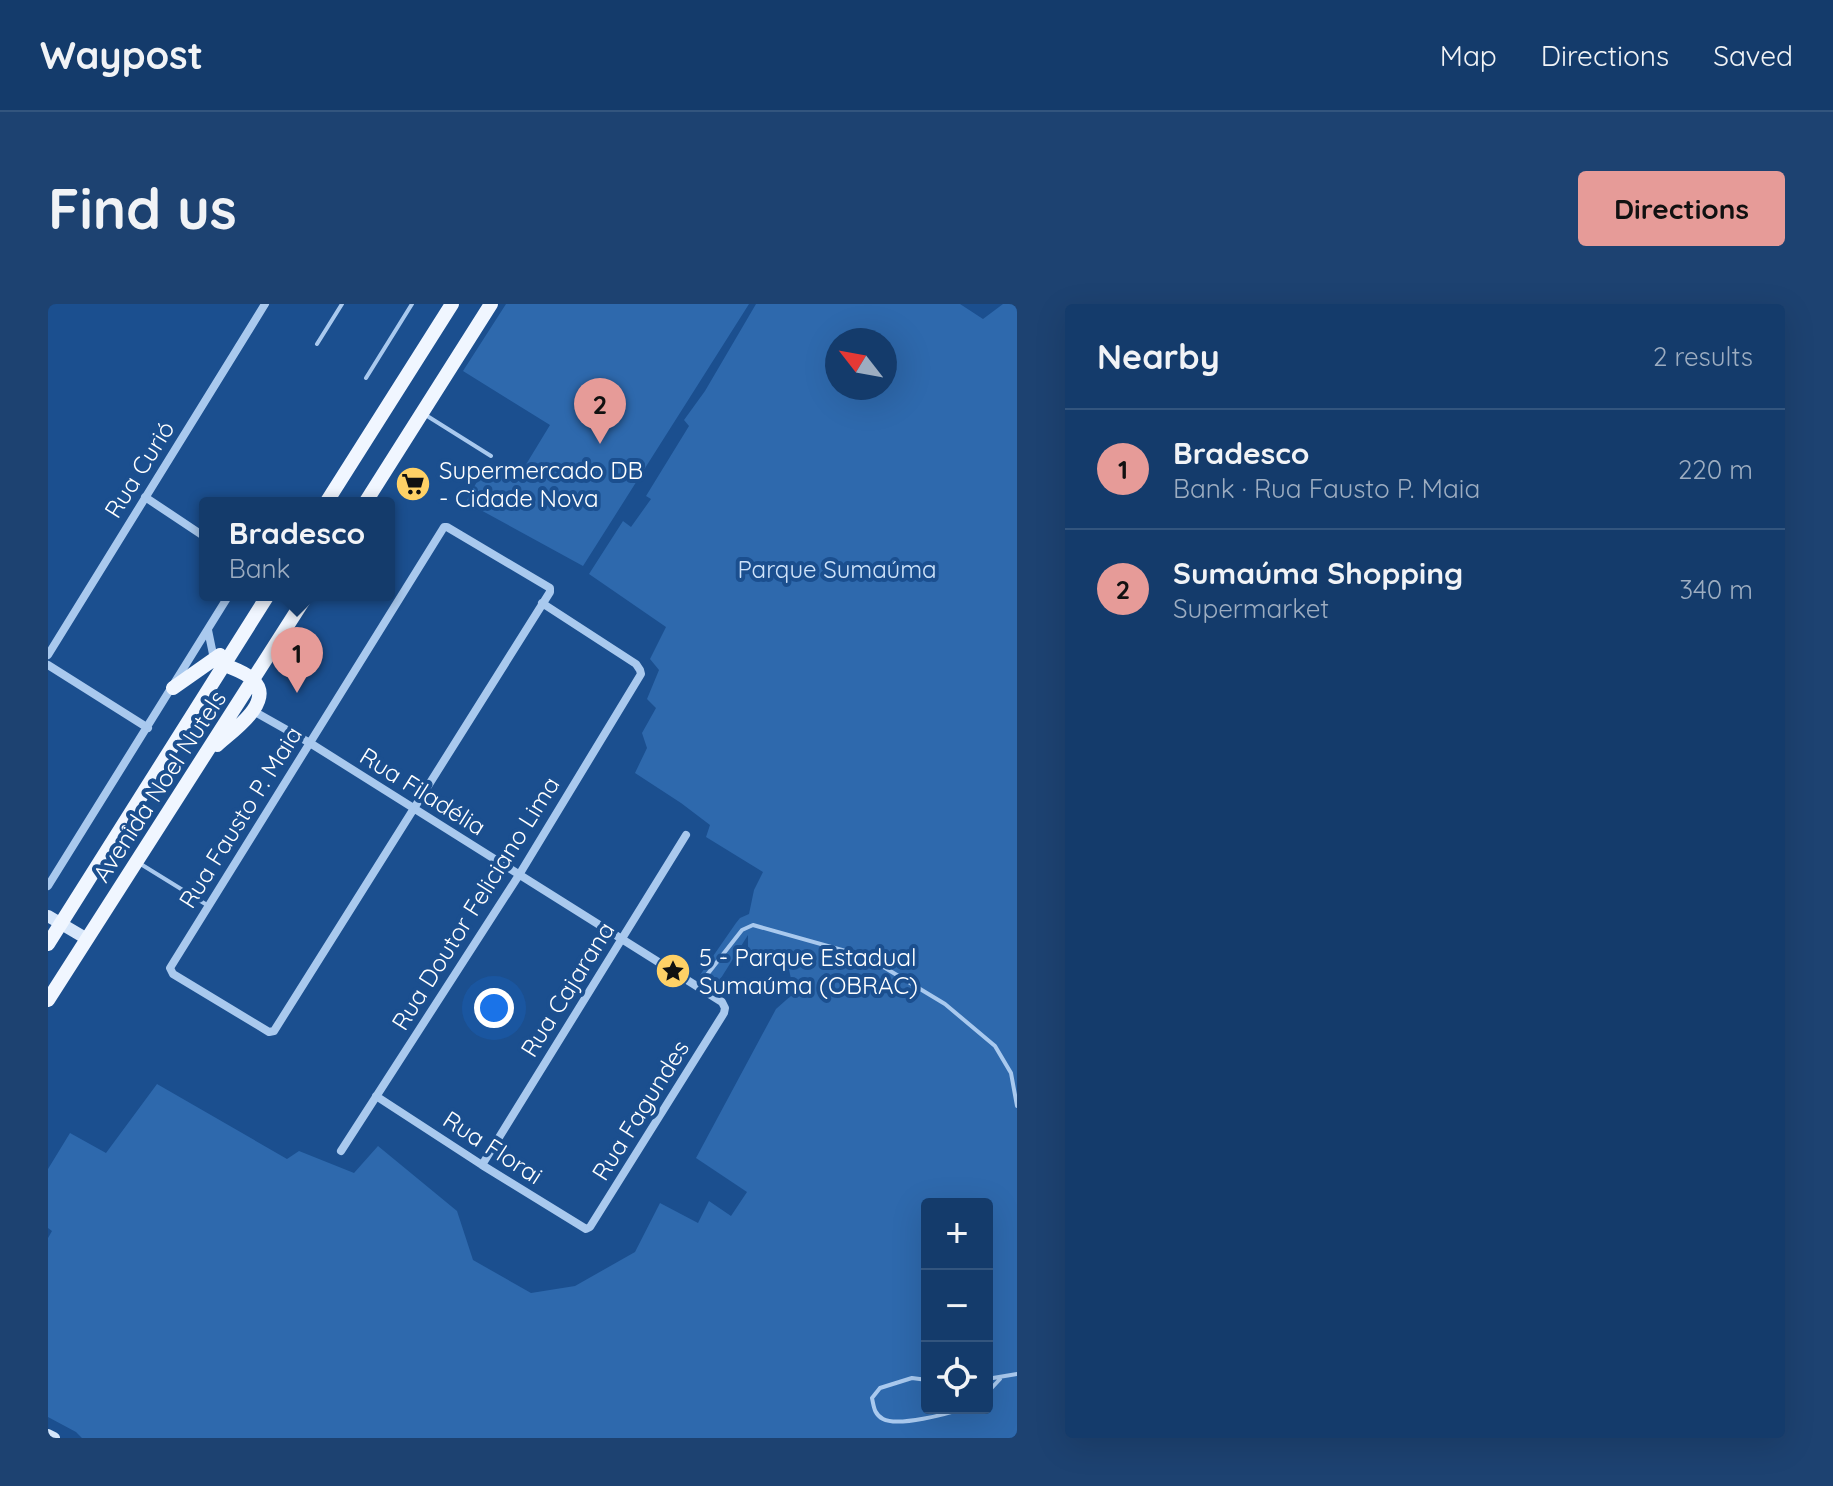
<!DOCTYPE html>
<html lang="en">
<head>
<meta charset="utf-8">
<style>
  :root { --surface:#143b6b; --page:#1d4271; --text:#f1f3f6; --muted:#9dadc1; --line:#33557e; --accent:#e69b98 }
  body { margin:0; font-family:Quicksand,sans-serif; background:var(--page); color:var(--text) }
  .controls { position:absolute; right:24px; bottom:24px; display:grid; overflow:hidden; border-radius:8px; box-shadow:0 8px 32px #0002 }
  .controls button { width:72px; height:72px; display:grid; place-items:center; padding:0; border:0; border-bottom:2px solid var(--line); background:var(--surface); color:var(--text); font:40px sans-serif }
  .compass { position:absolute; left:777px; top:24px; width:72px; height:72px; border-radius:50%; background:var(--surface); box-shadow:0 8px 32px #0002; rotate:301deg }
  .you { position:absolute; left:446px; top:704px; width:28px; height:28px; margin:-20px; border:6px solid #fff; border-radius:50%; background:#1a73e8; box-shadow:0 0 0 12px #1a73e833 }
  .badge { display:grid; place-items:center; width:52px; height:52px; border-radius:50%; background:var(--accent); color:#111; font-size:26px; font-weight:700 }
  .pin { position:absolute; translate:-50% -66px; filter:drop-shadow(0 2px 4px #0008) }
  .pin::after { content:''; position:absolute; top:42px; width:28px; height:24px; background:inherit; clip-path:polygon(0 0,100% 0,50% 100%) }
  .popup { position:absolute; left:151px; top:193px; width:196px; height:104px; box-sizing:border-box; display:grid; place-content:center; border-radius:8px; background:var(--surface); filter:drop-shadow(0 2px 6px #0005); font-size:26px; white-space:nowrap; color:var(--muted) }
  .popup b { font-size:30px; color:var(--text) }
  .popup::after { content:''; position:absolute; left:50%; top:100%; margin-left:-16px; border:16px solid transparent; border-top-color:var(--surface) }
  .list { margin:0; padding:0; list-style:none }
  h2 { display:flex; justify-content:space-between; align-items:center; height:104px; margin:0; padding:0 32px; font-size:34px }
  h2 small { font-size:26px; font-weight:400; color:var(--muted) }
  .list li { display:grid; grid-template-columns:52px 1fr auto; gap:24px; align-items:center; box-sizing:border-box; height:120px; padding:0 32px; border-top:2px solid var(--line) }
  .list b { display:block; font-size:30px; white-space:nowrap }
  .list p { margin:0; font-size:26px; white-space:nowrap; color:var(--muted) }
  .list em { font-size:26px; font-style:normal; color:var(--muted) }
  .icon { flex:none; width:44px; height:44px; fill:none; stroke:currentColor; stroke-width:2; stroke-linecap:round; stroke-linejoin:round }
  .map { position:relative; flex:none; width:969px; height:1134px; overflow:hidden; border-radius:8px }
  header { display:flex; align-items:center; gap:48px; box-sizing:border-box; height:112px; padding:0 40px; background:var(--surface); border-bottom:2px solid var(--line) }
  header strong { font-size:38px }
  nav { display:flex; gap:44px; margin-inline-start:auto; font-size:28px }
  .intro { display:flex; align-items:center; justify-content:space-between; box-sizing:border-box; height:192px; padding:0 48px }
  h1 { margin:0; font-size:56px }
  .button { padding:20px 36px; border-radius:8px; background:var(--accent); color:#111; font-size:28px; font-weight:700 }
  main { display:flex; gap:48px; padding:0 48px }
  aside { flex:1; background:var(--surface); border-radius:8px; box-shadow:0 8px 32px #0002 }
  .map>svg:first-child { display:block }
  .green { fill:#2e69ad; fill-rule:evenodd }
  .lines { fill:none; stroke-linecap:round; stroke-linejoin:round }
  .lane { stroke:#a9c9ee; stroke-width:4 }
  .street { stroke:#a9c9ee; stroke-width:8 }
  .secondary { stroke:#d6e6fa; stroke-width:12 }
  .primary { stroke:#f0f6ff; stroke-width:14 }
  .labels { text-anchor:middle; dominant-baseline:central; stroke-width:8; stroke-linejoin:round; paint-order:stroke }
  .street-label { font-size:24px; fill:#fff; stroke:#1b4f8f }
  .poi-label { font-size:24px; fill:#fff; stroke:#1b4f8f; text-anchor:start }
  .park-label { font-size:24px; fill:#cfe3fa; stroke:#1b4f8f }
</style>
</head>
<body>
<header>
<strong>Waypost</strong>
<nav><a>Map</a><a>Directions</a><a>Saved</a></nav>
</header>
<div class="intro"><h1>Find us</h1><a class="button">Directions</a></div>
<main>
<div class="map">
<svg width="969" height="1134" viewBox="0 0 969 1134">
  <rect width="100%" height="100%" fill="#1b4f8f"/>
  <path class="green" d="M 458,0 L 701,0 L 535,262 L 418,198 L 439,159 L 471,172 L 502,121 L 415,67 Z
    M 708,0 L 912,0 L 935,15 L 955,0 L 969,0 L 969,1134 L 34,1134 L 28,1128 L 0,1113 L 0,934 L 4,927 L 0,924 L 0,865 L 22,829 L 58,849 L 109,780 L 239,855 L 251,847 L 306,869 L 330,842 L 409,907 L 425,956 L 483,989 L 527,982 L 587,948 L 612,899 L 650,919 L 661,897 L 683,912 L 699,888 L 648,854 L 728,705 L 746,689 L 739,656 L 724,647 L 717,655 L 700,645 L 700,631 L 668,682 L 652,671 L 688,619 L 692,614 L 701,610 L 706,586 L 715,568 L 658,533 L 662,521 L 633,499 L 587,469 L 599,444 L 594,429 L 608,404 L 599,395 L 611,366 L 602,355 L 618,323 L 541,270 L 575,217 L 583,223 L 603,195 L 598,192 L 641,122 L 636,116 L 657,87 ZM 789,36 L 837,36 L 837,84 L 789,84 ZM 879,900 L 939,900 L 939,1104 L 879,1104 Z"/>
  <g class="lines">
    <path class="lane" d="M 269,40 L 294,0
      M 318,74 L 364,0
      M 376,110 L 443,152
      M 91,559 L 159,601
      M 651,681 L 694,626 L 705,621 L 819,653 L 897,700 L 947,742 L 963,769 L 969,802
      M 939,1075 L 969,1070
      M 879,1076 L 864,1074 L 832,1084 L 824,1094 C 826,1103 826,1110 835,1115 C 850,1123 900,1110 916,1104
      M 939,1089 L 952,1075"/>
    <path class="street" d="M 97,193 L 157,233
      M 396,223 L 399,223 L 502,284 L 502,288 L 226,727 L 221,728 L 125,670 L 122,664 Z
      M 160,326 L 166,355
      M 0,351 L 217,0
      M 0,361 L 100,424
      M 207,408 L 262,439 L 674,698 L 677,704 L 676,709 L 542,923 L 538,925 L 434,861 L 328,792
      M 0,582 L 181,291
      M 293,847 L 471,571 L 593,370 L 592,366 L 588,360 L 494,299
      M 434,861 L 638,531"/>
    <path class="secondary" d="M 0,612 L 39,635
      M 0,1131 L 6,1134"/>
    <path class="primary" d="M 278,199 L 404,0
      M 317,199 L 443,0
      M 166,355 C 178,364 194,365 205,376 C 228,398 183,428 169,441
      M 125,384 L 172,351
      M 0,640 L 220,291
      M 0,696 L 259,291"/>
  </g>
  <defs>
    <g id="supermarket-disc" transform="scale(1.8)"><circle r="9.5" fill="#ffd166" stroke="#1b4f8f"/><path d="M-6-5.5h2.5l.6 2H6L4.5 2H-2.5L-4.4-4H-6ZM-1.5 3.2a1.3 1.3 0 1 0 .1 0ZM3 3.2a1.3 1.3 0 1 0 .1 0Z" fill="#111"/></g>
    <g id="sight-disc" transform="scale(1.8)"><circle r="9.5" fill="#ffd166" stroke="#1b4f8f"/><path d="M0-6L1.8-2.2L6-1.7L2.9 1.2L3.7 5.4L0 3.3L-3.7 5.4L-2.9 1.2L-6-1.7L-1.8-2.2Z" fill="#111"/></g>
  </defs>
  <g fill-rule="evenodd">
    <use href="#supermarket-disc" x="365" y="180"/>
    <use href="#sight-disc" x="625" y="667"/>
  </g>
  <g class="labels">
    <g class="street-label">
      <text transform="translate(91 165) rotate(-58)">Rua Curió</text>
      <text transform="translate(111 482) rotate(-57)">Avenida Noel Nutels</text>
      <text transform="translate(375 487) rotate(32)">Rua Filadélia</text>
      <text transform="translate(192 513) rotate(-58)">Rua Fausto P. Maia</text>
      <text transform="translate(427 599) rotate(-58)">Rua Doutor Feliciano Lima</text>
      <text transform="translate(519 685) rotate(-58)">Rua Cajarana</text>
      <text transform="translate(592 806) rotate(-58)">Rua Fagundes</text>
      <text transform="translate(445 843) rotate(33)">Rua Florai</text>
    </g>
    <g class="poi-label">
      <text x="391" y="166">Supermercado DB<tspan x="391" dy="28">- Cidade Nova</tspan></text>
      <text x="651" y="653">5 - Parque Estadual<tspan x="651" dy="28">Sumaúma (OBRAC)</tspan></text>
    </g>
    <g class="park-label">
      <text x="789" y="265">Parque Sumaúma</text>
    </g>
  </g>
</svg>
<div class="controls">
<button>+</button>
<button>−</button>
<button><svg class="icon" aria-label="locate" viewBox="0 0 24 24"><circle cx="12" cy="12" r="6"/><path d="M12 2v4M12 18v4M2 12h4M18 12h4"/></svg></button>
</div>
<svg class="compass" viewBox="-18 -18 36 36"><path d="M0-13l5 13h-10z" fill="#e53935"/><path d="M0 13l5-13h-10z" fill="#9dadc1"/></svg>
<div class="you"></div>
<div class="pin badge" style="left:249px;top:389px">1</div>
<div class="popup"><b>Bradesco</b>Bank</div>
<div class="pin badge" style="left:552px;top:140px">2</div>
</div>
<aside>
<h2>Nearby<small>2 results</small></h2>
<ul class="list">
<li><span class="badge">1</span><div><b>Bradesco</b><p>Bank · Rua Fausto P. Maia</p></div><em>220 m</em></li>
<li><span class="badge">2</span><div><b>Sumaúma Shopping</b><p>Supermarket</p></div><em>340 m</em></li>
</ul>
</aside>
</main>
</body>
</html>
